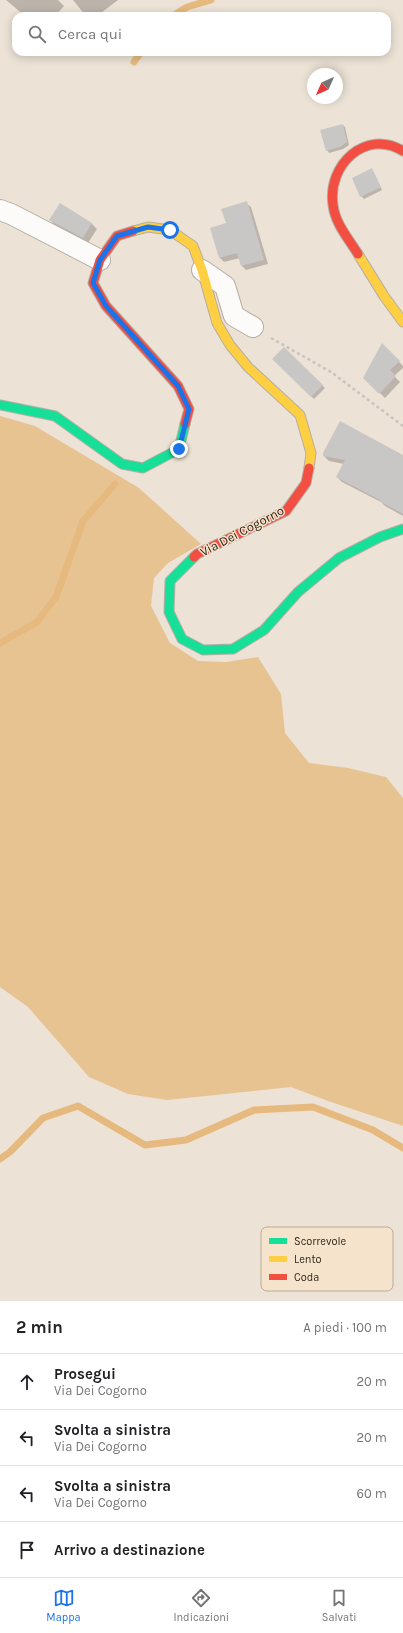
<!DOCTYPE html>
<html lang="it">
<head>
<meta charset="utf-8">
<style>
  :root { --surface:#fff; --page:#f2f2f2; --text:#202124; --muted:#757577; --line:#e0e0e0; --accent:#1a73e8 }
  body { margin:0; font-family:Karla,sans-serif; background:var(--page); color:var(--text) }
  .compass { position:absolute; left:307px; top:68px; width:36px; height:36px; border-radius:50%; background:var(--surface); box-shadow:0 2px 10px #0003; rotate:225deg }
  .stop { position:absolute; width:12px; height:12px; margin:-9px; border:3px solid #1a73e8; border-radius:50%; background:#fff }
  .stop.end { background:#1a73e8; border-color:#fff; box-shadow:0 1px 4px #0008 }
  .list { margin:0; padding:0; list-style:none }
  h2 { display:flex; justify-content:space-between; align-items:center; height:52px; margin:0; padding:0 16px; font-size:17px }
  h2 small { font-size:13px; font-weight:400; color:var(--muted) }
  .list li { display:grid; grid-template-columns:26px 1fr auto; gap:12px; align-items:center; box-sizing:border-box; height:56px; padding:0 16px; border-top:1px solid var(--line) }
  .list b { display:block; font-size:15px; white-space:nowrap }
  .list p { margin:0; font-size:13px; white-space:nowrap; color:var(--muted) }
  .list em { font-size:13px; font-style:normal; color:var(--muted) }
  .icon { flex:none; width:22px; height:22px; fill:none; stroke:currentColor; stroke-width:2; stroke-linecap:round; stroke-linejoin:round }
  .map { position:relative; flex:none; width:403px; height:1301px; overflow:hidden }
  .search { position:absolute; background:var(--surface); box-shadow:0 2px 10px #0003; left:12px; right:12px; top:12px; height:44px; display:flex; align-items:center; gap:10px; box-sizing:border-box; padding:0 14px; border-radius:12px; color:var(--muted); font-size:15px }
  .sheet { height:276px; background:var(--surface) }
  nav { display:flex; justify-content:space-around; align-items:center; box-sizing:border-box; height:56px; border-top:1px solid var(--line); background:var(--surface); font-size:11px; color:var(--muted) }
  nav a { display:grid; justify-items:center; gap:2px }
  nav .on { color:var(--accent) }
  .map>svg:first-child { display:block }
  .forest { fill:#e8c392 }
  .shadow { fill:#0003 }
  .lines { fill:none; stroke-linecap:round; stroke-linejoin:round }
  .stream { stroke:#e6ba7f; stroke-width:7 }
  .building { fill:#c9c6c6 }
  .street-casing { stroke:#b6aea4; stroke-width:22 }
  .fast-casing { stroke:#b6aea4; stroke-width:11 }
  .slow-casing { stroke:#b6aea4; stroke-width:11 }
  .jam-casing { stroke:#b6aea4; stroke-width:11 }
  .path { stroke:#c7c3be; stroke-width:2.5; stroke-dasharray:3 3; stroke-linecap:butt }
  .street { stroke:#fcfbf9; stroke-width:20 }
  .fast { stroke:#16e098; stroke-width:9 }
  .slow { stroke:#ffcf43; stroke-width:9 }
  .jam { stroke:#f24e42; stroke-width:9 }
  .route { stroke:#1a73e8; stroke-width:5 }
  .labels { text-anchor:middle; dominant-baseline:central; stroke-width:3; stroke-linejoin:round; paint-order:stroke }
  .street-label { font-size:13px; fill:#2d261d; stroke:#f6e3cc }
  .key { fill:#f6e3cc; stroke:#baaa98; stroke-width:1 }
  .key-label { font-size:11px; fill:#2d261d }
</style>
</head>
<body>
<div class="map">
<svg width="403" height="1301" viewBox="0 0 403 1301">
  <rect width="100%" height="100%" fill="#ece2d6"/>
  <path class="forest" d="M 0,416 L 35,426 L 139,488 L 201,544 L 168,563 L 154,578 L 151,606 L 170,643 L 198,661 L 226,662 L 258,657 L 281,694 L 285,733 L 309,763 L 348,768 L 386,777 L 403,798 L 403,1126 L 328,1101 L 291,1087 L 167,1100 L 128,1094 L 89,1077 L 28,1007 L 0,987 Z"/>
  <path class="shadow" d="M 6,0 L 58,0 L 64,6 L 55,16 L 25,16 Z
    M 73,0 L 118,0 L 97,16 L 86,16 Z
    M 343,125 L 345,127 L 349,145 L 343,149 L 329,153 L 327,150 Z
    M 372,170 L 382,190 L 364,199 L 361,196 Z
    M 246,203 L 251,207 L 268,264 L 246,270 L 242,266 L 240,258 L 224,262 L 220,258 L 211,229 L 227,224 Z
    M 60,204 L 92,224 L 97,229 L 88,243 L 55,225 L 50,220 Z
    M 382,344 L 403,366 L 403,368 L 394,376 L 400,382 L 385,398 L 364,377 Z
    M 284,348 L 325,388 L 314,399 L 274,359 Z
    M 324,456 L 403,456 L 403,516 L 385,506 L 381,502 L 342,482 L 337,477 L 344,464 L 329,461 Z"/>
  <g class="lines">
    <path class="stream" d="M 173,16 L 187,7 L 211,0
      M 134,62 L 141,52
      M 0,643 L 37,622 L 56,597 L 83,521 L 115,484
      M 0,1159 L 10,1152 L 43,1118 L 78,1106 L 145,1145 L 186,1140 L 254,1110 L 313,1107 L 373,1130 L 403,1148"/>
  </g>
  <path class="building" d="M 343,124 L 347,142 L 340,147 L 326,151 L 320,130 Z
    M 372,168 L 381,187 L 360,197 L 352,178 Z
    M 247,201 L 264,260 L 241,266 L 237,253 L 219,258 L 210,228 L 226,223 L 221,209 Z
    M 60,203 L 92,223 L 83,238 L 49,220 Z
    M 382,343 L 400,361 L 390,370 L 396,376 L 379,394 L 363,378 Z
    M 284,347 L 323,385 L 311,397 L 272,359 Z
    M 340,421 L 403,455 L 403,514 L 379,501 L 380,500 L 336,477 L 345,460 L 323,456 L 323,453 Z"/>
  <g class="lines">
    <g class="street-casing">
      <path id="street" d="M 0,210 L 11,214 L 100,260
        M 202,270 L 225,286 L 234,316 L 253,327"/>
    </g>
    <g class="fast-casing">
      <path id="fast" d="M 0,405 L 55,416 L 122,464 L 143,468 L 179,449 L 185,424
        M 194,557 L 170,581 L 169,612 L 182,639 L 203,650 L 233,649 L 264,630 L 298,592 L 339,558 L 380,537 L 403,529"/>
    </g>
    <g class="slow-casing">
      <path id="slow" d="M 133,231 L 148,227 L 170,230 L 193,246 L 202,270 L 217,323 L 230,345 L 248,367 L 300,415 L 311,453 L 309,468
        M 358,254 L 384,296 L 403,322"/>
    </g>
    <g class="jam-casing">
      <path id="jam" d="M 133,231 L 117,236 L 100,260 L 93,283 L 106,306 L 178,386 L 189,409 L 185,424
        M 358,254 C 348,238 335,223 333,205 C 327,165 366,128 403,151
        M 194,557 L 197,554 L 286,511 L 306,483 L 309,468"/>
    </g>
    <path class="path" d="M 271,338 L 331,372 L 403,426"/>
    <use href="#street" class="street"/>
    <use href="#fast" class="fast"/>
    <use href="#slow" class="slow"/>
    <use href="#jam" class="jam"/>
  </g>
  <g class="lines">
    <path class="route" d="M 170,230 L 148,227 L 117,236 L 100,260 L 93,283 L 106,306 L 178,386 L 189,409 L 179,449"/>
  </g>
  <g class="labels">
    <g class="street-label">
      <text transform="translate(242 531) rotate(-28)">Via Dei Cogorno</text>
    </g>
  </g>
  <rect x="261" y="1227" width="132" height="64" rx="6" class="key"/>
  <rect x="269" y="1238" width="18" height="6" fill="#16e098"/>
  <rect x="269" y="1256" width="18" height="6" fill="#ffcf43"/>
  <rect x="269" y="1274" width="18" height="6" fill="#f24e42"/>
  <g class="key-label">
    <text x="294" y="1245">Scorrevole</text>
    <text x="294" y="1263">Lento</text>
    <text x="294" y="1281">Coda</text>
  </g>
</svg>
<svg class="compass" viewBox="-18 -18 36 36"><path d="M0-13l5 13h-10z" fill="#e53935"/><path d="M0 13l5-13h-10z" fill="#757577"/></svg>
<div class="stop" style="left:170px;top:230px"></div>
<div class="stop end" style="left:179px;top:449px"></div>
<div class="search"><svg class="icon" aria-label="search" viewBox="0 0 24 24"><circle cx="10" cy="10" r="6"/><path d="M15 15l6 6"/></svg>Cerca qui</div>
</div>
<section class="sheet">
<h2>2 min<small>A piedi · 100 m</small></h2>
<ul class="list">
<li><svg class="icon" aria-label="ahead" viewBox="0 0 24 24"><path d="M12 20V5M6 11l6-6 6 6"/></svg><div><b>Prosegui</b><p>Via Dei Cogorno</p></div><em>20 m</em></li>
<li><svg class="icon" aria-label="left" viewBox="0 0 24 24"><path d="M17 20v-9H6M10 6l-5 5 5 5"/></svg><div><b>Svolta a sinistra</b><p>Via Dei Cogorno</p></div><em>20 m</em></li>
<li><svg class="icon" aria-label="left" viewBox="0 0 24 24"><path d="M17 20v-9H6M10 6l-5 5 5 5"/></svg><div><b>Svolta a sinistra</b><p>Via Dei Cogorno</p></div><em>60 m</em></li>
<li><svg class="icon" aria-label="arrive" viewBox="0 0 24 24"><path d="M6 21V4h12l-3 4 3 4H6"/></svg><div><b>Arrivo a destinazione</b></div></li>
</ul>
</section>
<nav>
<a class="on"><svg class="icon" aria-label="map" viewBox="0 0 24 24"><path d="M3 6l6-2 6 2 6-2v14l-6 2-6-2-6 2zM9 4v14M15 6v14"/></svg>Mappa</a>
<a><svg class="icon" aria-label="directions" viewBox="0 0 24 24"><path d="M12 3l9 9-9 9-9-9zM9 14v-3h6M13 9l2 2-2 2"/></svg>Indicazioni</a>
<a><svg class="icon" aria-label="saved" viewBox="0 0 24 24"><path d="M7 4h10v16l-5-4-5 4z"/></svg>Salvati</a>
</nav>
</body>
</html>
